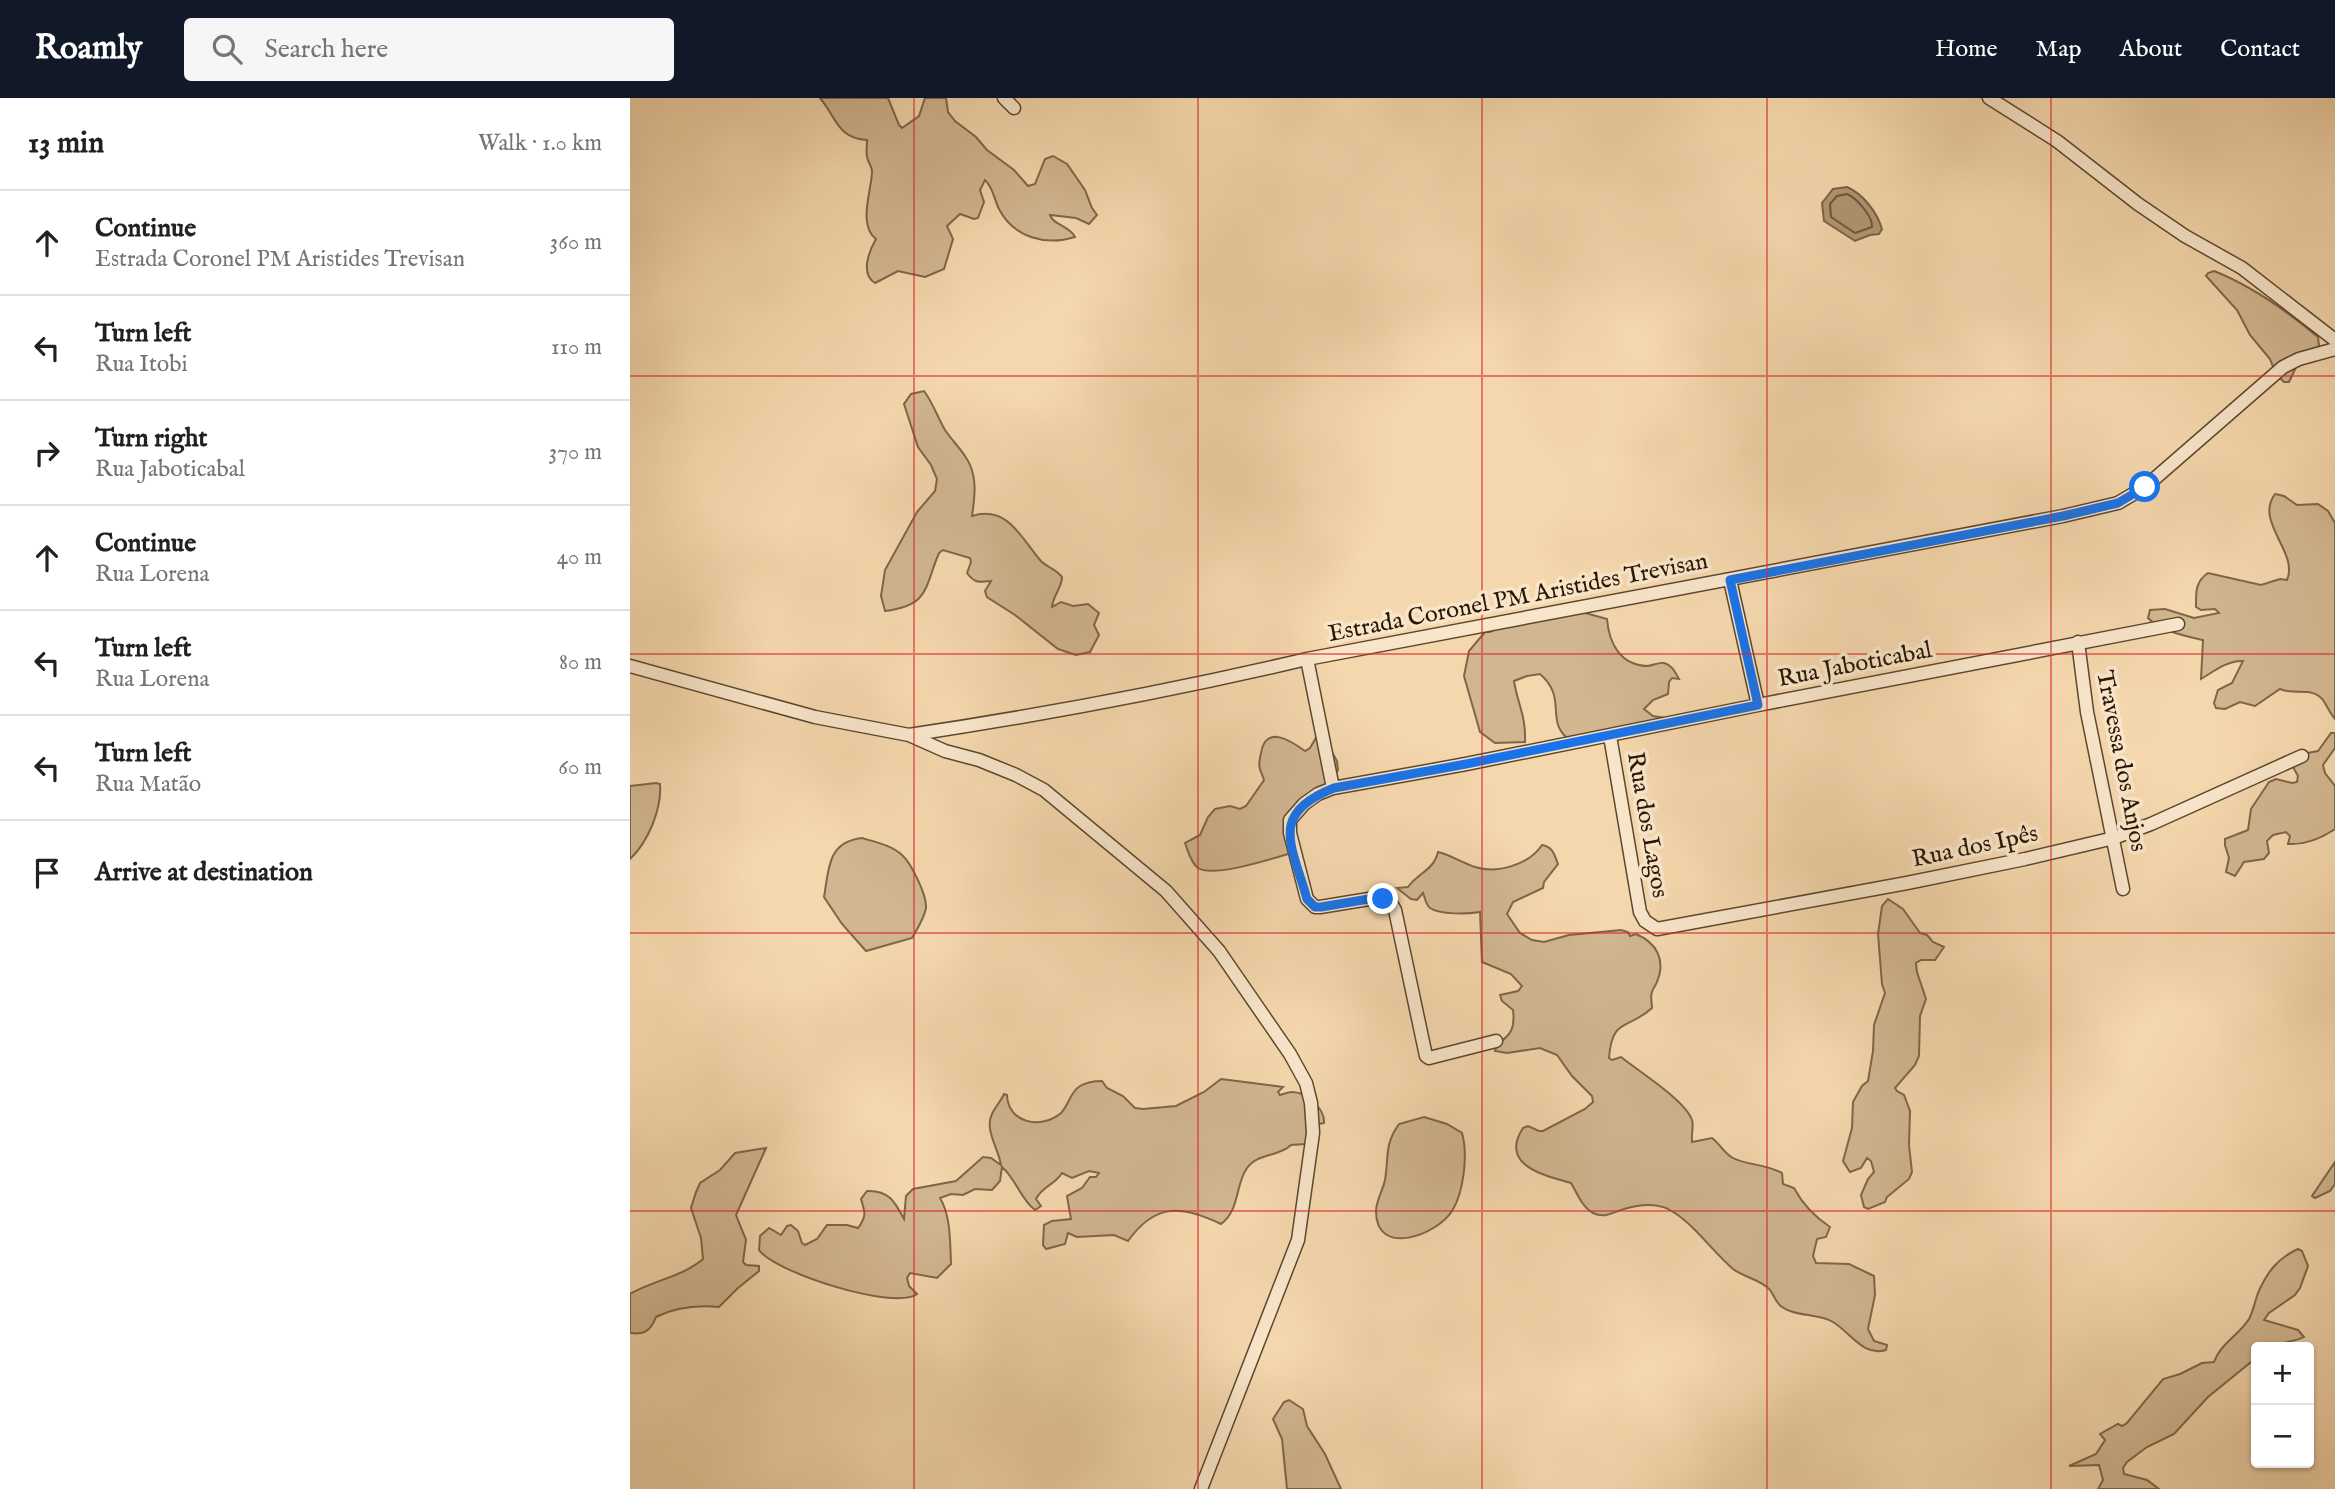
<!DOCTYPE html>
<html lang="en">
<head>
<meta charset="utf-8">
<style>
  :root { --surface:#fff; --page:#f6f6f6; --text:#202124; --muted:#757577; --line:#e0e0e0; --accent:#111827 }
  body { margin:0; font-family:"IM FELL English",serif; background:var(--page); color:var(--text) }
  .controls { position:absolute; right:21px; bottom:21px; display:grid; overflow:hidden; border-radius:7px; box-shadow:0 2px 5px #0004 }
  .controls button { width:63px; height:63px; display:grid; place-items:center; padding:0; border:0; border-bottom:2px solid var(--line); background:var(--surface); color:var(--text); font:35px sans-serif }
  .stop { position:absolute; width:21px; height:21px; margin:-16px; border:5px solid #1a73e8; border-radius:50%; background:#fff }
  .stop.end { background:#1a73e8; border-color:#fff; box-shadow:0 2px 7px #0008 }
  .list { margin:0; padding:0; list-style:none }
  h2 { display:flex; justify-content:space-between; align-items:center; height:91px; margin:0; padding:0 28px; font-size:30px }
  h2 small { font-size:23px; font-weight:400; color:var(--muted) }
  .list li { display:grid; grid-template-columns:46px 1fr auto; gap:21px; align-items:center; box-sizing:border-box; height:105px; padding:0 28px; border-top:2px solid var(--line) }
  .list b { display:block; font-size:26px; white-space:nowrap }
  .list p { margin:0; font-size:23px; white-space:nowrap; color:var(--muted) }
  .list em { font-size:23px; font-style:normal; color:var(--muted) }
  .icon { flex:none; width:38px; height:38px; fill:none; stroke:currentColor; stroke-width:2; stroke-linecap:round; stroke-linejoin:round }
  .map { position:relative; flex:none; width:1705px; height:1391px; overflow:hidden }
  header { display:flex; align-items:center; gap:42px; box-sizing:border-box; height:98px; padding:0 35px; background:var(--accent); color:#fff }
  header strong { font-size:33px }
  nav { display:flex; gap:38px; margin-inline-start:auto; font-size:24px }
  .search { width:490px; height:63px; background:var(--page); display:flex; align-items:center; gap:18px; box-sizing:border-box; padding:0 24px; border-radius:7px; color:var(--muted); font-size:26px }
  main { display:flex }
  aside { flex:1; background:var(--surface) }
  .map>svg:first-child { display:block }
  .green { fill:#d2b690; stroke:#7e6649; stroke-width:2 }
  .water { fill:#b09673; stroke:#7a6346; stroke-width:2 }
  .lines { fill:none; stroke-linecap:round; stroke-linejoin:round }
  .shore { stroke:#6c563a; stroke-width:2 }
  .minor-casing { stroke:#5c472d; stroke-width:15 }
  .minor { stroke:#f8e5ca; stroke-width:12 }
  .route { stroke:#1a73e8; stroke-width:9 }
  .grid { fill:none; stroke:#d62828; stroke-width:2; stroke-opacity:0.55 }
  .labels { text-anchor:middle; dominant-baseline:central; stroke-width:7; stroke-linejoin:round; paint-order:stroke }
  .street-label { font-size:24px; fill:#291702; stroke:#f8e5ca }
</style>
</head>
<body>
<header>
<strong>Roamly</strong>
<div class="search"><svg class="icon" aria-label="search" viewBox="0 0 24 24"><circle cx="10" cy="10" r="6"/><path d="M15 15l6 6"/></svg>Search here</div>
<nav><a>Home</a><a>Map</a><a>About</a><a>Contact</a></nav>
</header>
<main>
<aside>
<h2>13 min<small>Walk · 1.0 km</small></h2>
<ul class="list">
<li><svg class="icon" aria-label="ahead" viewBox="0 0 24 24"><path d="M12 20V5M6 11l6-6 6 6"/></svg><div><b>Continue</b><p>Estrada Coronel PM Aristides Trevisan</p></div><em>360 m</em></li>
<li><svg class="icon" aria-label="left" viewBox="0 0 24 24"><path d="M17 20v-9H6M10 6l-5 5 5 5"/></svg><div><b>Turn left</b><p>Rua Itobi</p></div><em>110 m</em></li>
<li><svg class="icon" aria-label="right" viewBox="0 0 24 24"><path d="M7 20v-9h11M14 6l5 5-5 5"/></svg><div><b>Turn right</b><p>Rua Jaboticabal</p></div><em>370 m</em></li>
<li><svg class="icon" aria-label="ahead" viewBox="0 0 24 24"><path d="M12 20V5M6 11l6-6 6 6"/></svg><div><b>Continue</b><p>Rua Lorena</p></div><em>40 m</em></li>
<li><svg class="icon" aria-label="left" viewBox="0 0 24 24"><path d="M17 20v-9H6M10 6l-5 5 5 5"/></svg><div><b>Turn left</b><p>Rua Lorena</p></div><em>80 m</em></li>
<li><svg class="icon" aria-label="left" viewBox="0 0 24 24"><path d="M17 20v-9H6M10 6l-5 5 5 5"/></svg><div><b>Turn left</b><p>Rua Matão</p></div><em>60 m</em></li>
<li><svg class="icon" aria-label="arrive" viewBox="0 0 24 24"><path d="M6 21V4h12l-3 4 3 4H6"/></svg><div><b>Arrive at destination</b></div></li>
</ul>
</aside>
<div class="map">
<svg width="1705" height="1391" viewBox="0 0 1705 1391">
  <rect width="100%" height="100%" fill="#f5d7ad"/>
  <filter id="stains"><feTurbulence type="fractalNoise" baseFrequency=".00286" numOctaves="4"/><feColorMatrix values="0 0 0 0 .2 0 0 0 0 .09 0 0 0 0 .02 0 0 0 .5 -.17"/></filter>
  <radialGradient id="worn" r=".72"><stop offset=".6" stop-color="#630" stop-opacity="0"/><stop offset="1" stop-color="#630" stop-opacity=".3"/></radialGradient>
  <path class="green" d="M 190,0 L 258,0 L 269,27 L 272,30 L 289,18 L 295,0 L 316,0 L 318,14 L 325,23 L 346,39 L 357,52 L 384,72 L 398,88 L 405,86 L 415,61 L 423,58 L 437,66 L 455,92 L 462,110 L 467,117 L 459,126 L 446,120 L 420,117 C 423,127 440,128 445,139 C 416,148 384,140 369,111 C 364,101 363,89 355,82 L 350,92 L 354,104 L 348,120 L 344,121 L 330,116 L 317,128 L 323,141 L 314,171 L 295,179 L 268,173 L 245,185 C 230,176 239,153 246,141 C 228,127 241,94 242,75 C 243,69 238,65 237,59 C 236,54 237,47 237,42 C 207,40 207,20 190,0 Z
    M 1584,173 C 1622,188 1657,213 1688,239 L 1689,248 L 1668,265 L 1659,284 L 1654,284 L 1646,276 L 1640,261 L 1620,237 L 1607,212 L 1576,178 L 1578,175 Z
    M 294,293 C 303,305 307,318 315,332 C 321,341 329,349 335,358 C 348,376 345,398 342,418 C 378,407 391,440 410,462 C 416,469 426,471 432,479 C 432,490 423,497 422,509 L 431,504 L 443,508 L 458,506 L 469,515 L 464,527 L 469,537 L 460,554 L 446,557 L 428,551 L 385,517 L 357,499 L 355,493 L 361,483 C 350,484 345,486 337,475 L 341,464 L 340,460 L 313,452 L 309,455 C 294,490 300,507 255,513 L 251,498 L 255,472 L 287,414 L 305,393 L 307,381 L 301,367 L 288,349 L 274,306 L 281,296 Z
    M 1645,396 L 1654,398 L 1667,407 L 1688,406 L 1698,413 L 1705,425 L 1705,621 C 1700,615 1697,608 1693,602 C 1682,588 1665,598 1650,591 L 1625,608 L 1610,604 L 1595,611 L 1586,610 L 1584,605 L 1588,592 L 1602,585 L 1613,563 C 1598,562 1583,574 1571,581 L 1573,542 C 1556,538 1530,533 1518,520 L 1520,512 L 1535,511 L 1564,520 L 1589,515 L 1585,511 L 1571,512 L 1566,509 C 1566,494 1565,484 1578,475 L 1631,487 L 1650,481 L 1657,482 C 1669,454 1624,424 1645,396 Z
    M 941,511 L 977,521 C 979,545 990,567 1017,568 C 1022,568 1028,564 1034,565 C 1042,567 1045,574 1049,581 L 1042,580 L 1039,584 L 1038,596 L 1023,602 L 1014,611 L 1023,618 L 1036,620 L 941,643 C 913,624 939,601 910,576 L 897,578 L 884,583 C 888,608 896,617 895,644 L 865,645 L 850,634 L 834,578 L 839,553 L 855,534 L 860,534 L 890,519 Z
    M 1701,635 L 1705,635 L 1705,650 L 1693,667 L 1695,675 L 1705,688 L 1705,731 C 1690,741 1675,747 1658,746 L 1660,738 L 1656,734 L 1643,737 L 1637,743 L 1639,755 L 1634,761 L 1614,764 L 1605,778 L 1596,774 L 1599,760 L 1595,747 L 1595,741 L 1618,732 L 1621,711 L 1639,684 L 1646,681 L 1662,685 L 1667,684 L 1668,678 L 1663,669 L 1662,660 L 1672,656 L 1688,653 Z
    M 687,638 L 694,640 L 707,663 L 708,672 L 700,685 L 666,721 L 662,755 C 643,760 585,780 568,770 C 561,765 558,753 555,745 L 570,737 L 578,719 L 585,711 L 600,708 L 610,711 L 616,708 L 634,682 C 633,678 631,675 630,671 C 628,667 630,660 631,655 C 636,626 661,643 675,653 L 680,650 Z
    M 26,685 L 30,686 C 32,711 18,744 0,761 L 0,688 Z
    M 232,740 C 245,744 261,747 272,757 C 281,765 297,797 296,810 C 294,821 287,831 282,840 L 236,853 L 212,826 L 194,799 C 199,771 197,744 232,740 Z
    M 912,747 C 923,749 924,756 928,766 L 914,784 L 913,790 L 883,804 L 877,816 L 890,835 L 902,842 L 914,844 L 939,837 L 991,832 L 998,834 L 1000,838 L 1006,836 C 1027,845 1036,862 1027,884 C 1026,887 1023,890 1022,894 C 1020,898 1022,905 1022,910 C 998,932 982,919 979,960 L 982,962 L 991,959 C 1008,973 1055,1002 1062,1022 C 1064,1028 1061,1036 1062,1044 L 1082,1040 C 1090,1046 1094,1055 1103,1060 C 1116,1067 1136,1066 1152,1075 L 1153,1086 L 1164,1090 C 1173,1107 1185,1119 1200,1129 L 1196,1139 L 1187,1141 L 1183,1158 L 1186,1165 L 1219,1166 L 1244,1178 L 1245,1197 L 1238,1231 L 1244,1243 L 1257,1247 L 1256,1252 C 1233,1259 1220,1234 1203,1224 C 1188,1215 1166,1219 1152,1209 C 1145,1204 1144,1197 1140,1192 C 1132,1182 1113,1179 1103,1171 C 1089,1159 1078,1145 1065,1132 C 1042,1109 1027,1101 994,1111 C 983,1114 975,1121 963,1115 C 952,1109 947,1095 941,1085 C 913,1077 869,1067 893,1030 L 898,1028 L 909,1033 L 913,1033 L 955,1011 L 963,1004 L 962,998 L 942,978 L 927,957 L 910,950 L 877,955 L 865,953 L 867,946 C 882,937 885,929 883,912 L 872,903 L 870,897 L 888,893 L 892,888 L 881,876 L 852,864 L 850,814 C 838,816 810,817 800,810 C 796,807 795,800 793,795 L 787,802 L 781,801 L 767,790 L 778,789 C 788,775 804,772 808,754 C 821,757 832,765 845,769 C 866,776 899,767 912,747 Z
    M 1258,801 L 1273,811 L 1290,835 L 1297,837 L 1303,844 L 1314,849 L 1305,862 L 1291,862 L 1286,865 L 1287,874 L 1296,901 L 1290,918 L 1289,958 L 1285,967 L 1265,990 L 1267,993 L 1274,997 L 1280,1013 L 1279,1047 L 1282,1074 L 1279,1081 L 1257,1099 L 1255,1104 L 1238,1111 L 1234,1109 L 1231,1097 L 1238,1081 L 1244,1074 L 1241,1063 L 1237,1060 L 1231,1070 L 1220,1074 L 1213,1063 L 1222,1030 L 1223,1004 L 1232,988 L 1238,983 L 1243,953 L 1244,927 L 1255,895 L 1252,886 L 1248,836 L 1252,808 Z
    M 591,981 L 653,989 L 648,994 L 650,997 C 654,996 658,994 662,994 C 676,994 695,1010 694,1025 L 685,1027 L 675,1046 L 661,1047 C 649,1059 627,1055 617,1070 C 605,1087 610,1112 591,1126 C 551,1107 525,1105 498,1143 L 484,1137 L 447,1139 L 438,1135 L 435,1146 L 416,1151 L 413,1147 L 414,1127 L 422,1123 L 441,1121 L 437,1098 L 452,1090 L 460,1079 L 466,1079 L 469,1075 L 459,1073 L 442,1080 L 432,1075 C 425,1087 412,1088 406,1101 L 411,1108 L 405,1112 C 391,1102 386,1081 372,1069 L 370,1083 L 362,1092 L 345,1091 L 333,1097 L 321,1096 L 310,1100 C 321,1118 320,1145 321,1166 L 307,1180 L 280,1175 L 277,1180 L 279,1188 L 287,1196 C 264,1213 144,1174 129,1152 L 130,1138 L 139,1130 L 151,1137 L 157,1128 L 161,1127 L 168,1133 L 172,1145 L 175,1147 L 187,1141 L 197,1127 L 217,1127 L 228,1130 C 237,1118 235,1114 231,1101 L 237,1093 C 259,1092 265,1104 274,1121 L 276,1098 L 283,1091 L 326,1083 L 353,1059 L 361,1060 L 371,1067 C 369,1052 354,1031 362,1016 C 365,1009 371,1003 374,996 L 377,997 C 378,1025 411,1032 431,1015 C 439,1007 440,994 450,988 C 457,984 464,983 472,983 L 477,990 L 493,998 L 505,1010 L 513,1011 L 546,1008 L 574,994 Z
    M 794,1019 L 817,1026 L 832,1035 C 838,1056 834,1094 822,1113 C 807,1137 746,1160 746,1113 C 746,1103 753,1092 755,1082 C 759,1059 754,1047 769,1026 Z
    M 136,1050 L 106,1117 L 116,1142 L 113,1164 L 116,1167 L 129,1168 L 129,1173 L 108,1190 L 89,1209 C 67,1207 46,1209 26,1219 C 21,1232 15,1237 0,1235 L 0,1196 C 24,1182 52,1179 73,1161 L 71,1140 L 61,1110 L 66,1094 L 70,1085 L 90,1072 L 105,1055 Z
    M 1705,1064 L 1705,1086 L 1700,1093 L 1685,1100 L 1682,1098 Z
    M 1668,1151 L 1672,1153 L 1678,1168 L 1670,1190 L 1665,1197 L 1639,1215 L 1634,1222 L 1668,1232 L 1674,1239 C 1667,1243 1634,1249 1626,1249 L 1626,1260 L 1578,1299 L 1544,1336 L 1517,1349 L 1497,1364 L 1493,1370 L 1494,1376 L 1517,1382 L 1529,1391 L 1468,1391 L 1473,1382 L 1469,1367 L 1439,1368 L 1466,1356 L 1475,1342 L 1470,1336 L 1488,1326 L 1492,1328 L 1497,1325 L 1533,1281 L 1550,1276 L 1572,1265 L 1584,1264 C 1590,1246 1609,1237 1619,1221 C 1623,1214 1625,1203 1628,1195 C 1637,1174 1648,1160 1668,1151 Z
    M 659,1302 L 673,1311 L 677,1328 L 695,1356 L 711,1391 L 657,1391 L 652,1341 L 643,1321 L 654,1304 Z"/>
  <path class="water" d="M 1217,89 C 1233,96 1247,114 1252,131 L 1249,136 L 1240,137 L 1225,143 L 1194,123 L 1192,105 L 1203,91 Z"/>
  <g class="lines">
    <path class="shore" d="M 1217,96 C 1227,100 1243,119 1242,129 L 1225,135 L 1201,119 L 1200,106 L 1207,98 Z"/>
    <g class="minor-casing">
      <path id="minor" d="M 374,0 L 384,10
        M 1359,0 L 1427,43 L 1508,106 L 1555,138 L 1612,170 L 1705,242
        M 1100,482 L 1128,607
        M 1448,544 L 1457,614 L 1493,791
        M 677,561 L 703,690
        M 0,568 L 185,619 L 279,637 L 315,653 L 349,662 L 386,677 L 414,692 L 536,793 L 589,853 L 660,956 L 676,985 L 681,1005 L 683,1035 L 668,1142 L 571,1391
        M 279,637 C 412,617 545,592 677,561 L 1433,418 L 1488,405 L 1515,389 L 1653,269 L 1669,261 L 1705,251
        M 980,638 L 1010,814 L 1015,823 L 1027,831 L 1277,785 L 1395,761 L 1484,740 L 1521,726 L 1672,658
        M 866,943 L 799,960 L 796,958 L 765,812 L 761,805 L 745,800 L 690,809 L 685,809 L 677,801 L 660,735 L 660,722 L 674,706 L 688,696 L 703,690 L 836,666 L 1128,607 L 1548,526"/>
    </g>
    <use href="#minor" class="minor"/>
  </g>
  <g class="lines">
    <path class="route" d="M 753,801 L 745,800 L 691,809 L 685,809 L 677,801 C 662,747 638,716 704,690 L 836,666 L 1128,607 L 1100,482 L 1433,418 L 1488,405 L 1515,389"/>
  </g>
  <path class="grid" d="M 284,0 L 284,1391M 568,0 L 568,1391M 852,0 L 852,1391M 1137,0 L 1137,1391M 1421,0 L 1421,1391M 0,278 L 1705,278M 0,556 L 1705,556M 0,835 L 1705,835M 0,1113 L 1705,1113"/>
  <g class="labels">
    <g class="street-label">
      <text transform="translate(888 500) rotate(-11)">Estrada Coronel PM Aristides Trevisan</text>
      <text transform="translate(1225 567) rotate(-11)">Rua Jaboticabal</text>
      <text transform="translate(1491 663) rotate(79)">Travessa dos Anjos</text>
      <text transform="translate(1017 727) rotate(80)">Rua dos Lagos</text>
      <text transform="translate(1345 749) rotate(-12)">Rua dos Ipês</text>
    </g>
  </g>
  <rect width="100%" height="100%" filter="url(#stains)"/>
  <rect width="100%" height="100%" fill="url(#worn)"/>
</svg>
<div class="controls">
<button>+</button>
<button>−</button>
</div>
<div class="stop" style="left:1515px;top:389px"></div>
<div class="stop end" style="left:753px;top:801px"></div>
</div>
</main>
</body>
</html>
